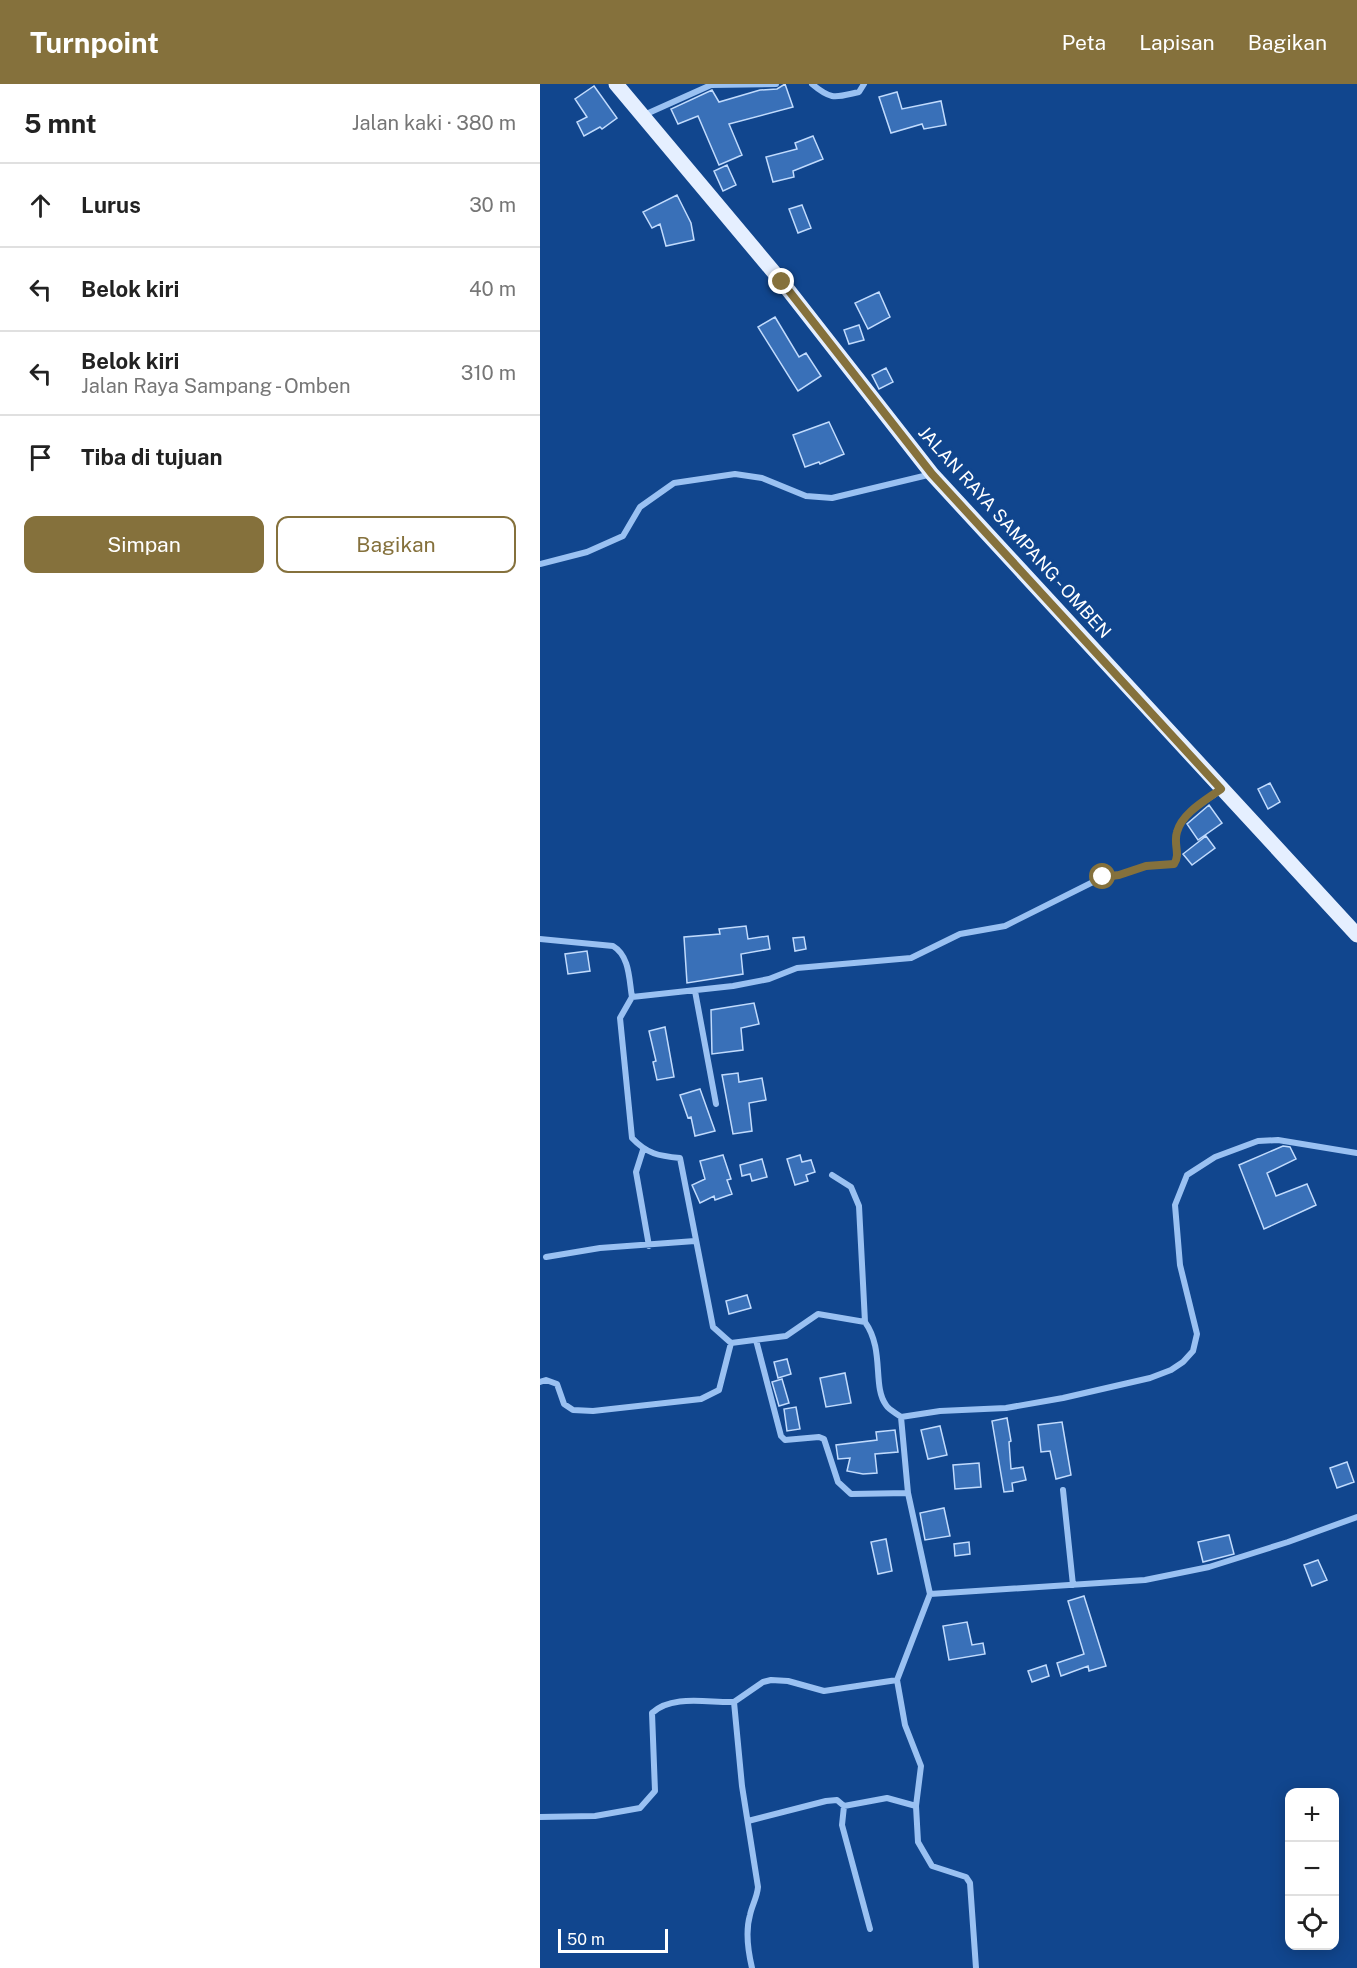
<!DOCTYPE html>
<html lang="id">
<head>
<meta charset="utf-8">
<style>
  :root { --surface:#fff; --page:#f2f2f2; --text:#222; --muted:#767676; --line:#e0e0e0; --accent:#85713c }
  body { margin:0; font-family:"Public Sans",sans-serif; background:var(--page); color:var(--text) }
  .controls { position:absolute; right:18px; bottom:18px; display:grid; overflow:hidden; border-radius:12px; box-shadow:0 3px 15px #0003 }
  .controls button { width:54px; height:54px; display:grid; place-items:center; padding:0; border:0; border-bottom:2px solid var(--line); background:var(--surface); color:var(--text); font:30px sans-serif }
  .scale { position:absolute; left:18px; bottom:15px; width:110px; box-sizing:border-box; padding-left:6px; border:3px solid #fff; border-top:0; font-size:16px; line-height:21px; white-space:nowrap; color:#fff; -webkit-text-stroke:4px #11468e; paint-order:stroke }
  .stop { position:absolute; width:18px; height:18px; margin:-14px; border:4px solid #85713c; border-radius:50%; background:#fff }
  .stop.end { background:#85713c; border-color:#fff; box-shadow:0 2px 6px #0008 }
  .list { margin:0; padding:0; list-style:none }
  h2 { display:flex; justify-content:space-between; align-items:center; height:78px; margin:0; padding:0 24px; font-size:26px }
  h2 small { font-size:20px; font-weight:400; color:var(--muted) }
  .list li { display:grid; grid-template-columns:39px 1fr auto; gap:18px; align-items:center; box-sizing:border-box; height:84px; padding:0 24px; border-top:2px solid var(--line) }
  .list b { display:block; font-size:22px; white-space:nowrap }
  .list p { margin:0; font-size:20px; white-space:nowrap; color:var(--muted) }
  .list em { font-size:20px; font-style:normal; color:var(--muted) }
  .actions { display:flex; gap:12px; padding:18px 24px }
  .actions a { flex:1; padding:14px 0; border:2px solid var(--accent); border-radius:12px; text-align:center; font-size:21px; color:var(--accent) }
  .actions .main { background:var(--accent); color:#fff }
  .icon { flex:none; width:33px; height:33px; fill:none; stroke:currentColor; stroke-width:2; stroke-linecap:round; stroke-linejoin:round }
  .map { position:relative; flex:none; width:817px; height:1884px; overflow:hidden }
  header { display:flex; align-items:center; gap:36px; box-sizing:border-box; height:84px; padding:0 30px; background:var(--accent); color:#fff }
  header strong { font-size:28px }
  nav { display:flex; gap:33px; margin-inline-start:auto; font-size:21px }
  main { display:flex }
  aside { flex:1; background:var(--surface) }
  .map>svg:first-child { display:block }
  .building { fill:#3970b8; stroke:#c1dbfd; stroke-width:1.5 }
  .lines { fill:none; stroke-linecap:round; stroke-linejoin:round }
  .minor { stroke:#9ac1f2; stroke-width:6 }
  .primary { stroke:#e5efff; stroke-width:15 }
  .route { stroke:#85713c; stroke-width:8 }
  .labels { text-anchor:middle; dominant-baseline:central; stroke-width:6; stroke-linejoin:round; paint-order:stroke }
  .street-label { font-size:18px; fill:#fff; stroke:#11468e }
</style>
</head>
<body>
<header>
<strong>Turnpoint</strong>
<nav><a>Peta</a><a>Lapisan</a><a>Bagikan</a></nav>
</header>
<main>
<aside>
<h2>5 mnt<small>Jalan kaki · 380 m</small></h2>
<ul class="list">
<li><svg class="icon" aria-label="ahead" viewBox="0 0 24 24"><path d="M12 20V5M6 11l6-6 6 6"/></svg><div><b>Lurus</b></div><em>30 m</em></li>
<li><svg class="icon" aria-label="left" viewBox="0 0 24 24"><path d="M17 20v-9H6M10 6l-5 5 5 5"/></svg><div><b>Belok kiri</b></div><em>40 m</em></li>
<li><svg class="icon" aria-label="left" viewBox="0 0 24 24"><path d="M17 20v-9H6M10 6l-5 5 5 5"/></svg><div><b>Belok kiri</b><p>Jalan Raya Sampang - Omben</p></div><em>310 m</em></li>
<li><svg class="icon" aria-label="arrive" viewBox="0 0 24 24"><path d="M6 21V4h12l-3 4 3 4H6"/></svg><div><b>Tiba di tujuan</b></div></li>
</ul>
<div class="actions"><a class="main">Simpan</a><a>Bagikan</a></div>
</aside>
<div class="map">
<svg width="817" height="1884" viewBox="0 0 817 1884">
  <rect width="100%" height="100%" fill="#11468e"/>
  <path class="building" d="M 245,0 L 253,23 L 189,40 L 202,71 L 179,81 L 158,32 L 138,40 L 131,25 L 172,6 L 179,18 L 220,6 L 237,5 Z
    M 54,2 L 77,34 L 62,45 L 60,43 L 44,52 L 37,38 L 47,33 L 35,15 Z
    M 357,8 L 362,25 L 401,17 L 406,41 L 384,45 L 382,40 L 351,49 L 339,13 Z
    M 273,52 L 283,75 L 253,87 L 254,93 L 233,98 L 226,73 L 257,65 L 255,59 Z
    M 187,81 L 196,101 L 183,107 L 174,87 Z
    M 137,111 L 151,139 L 154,156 L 126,162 L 120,140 L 112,144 L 103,128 Z
    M 262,121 L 271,144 L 258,149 L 249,125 Z
    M 339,208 L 350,233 L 328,245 L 315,219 Z
    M 235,233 L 259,273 L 266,269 L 281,292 L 258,307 L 218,243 Z
    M 319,241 L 324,256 L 309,260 L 304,246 Z
    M 346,284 L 353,298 L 339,305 L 332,291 Z
    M 289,338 L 304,370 L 280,380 L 279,378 L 265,383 L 253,351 Z
    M 730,699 L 740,718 L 728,725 L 718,705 Z
    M 669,721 L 682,739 L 658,756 L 647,740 Z
    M 666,752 L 675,764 L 652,781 L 643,770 Z
    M 206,842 L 208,855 L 228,852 L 230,865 L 201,870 L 203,890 L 147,899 L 144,853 L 180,850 L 179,845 Z
    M 264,853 L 266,865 L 255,867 L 253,854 Z
    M 47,867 L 50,887 L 28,890 L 25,870 Z
    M 214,919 L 219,940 L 201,944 L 203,966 L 172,970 L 171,926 Z
    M 125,943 L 134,993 L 117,996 L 113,978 L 116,977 L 109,947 Z
    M 198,989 L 199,998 L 222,994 L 226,1016 L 209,1019 L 212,1047 L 193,1050 L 182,991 Z
    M 160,1005 L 175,1047 L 155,1052 L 151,1033 L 148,1034 L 140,1011 Z
    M 743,1062 L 750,1063 L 756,1075 L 727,1089 L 736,1112 L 767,1100 L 776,1121 L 724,1145 L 699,1081 Z
    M 183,1071 L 191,1095 L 187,1096 L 192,1110 L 175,1116 L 174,1112 L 160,1119 L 152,1101 L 165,1095 L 160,1077 Z
    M 260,1071 L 262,1078 L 271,1076 L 275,1088 L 266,1091 L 268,1097 L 255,1101 L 247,1075 Z
    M 222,1075 L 227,1093 L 212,1097 L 210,1090 L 202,1092 L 200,1081 Z
    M 207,1211 L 211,1224 L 189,1230 L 186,1217 Z
    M 247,1275 L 251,1290 L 238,1294 L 234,1278 Z
    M 305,1289 L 311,1319 L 286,1323 L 280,1294 Z
    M 242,1295 L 249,1319 L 239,1322 L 232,1298 Z
    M 256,1323 L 260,1345 L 247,1347 L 244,1325 Z
    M 467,1334 L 471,1357 L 469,1358 L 471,1385 L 483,1383 L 486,1396 L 472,1399 L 473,1407 L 464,1408 L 452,1337 Z
    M 522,1338 L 531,1391 L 516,1395 L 510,1367 L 501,1368 L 498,1341 Z
    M 400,1342 L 407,1371 L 388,1375 L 381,1346 Z
    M 355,1346 L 358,1368 L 335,1370 L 337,1389 L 323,1390 L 307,1387 L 310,1374 L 298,1375 L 296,1361 L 337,1356 L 336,1348 Z
    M 807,1378 L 814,1398 L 797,1404 L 790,1384 Z
    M 439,1379 L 441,1403 L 415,1405 L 413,1381 Z
    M 404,1424 L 410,1452 L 385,1456 L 380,1429 Z
    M 689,1451 L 694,1470 L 663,1478 L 658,1458 Z
    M 346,1455 L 352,1487 L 338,1490 L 331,1458 Z
    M 429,1458 L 430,1470 L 415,1472 L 414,1460 Z
    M 778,1476 L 787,1496 L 772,1502 L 764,1481 Z
    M 544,1512 L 566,1582 L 549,1587 L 548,1582 L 521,1592 L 517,1579 L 544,1570 L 528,1517 Z
    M 427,1538 L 432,1561 L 443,1559 L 445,1570 L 409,1576 L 403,1542 Z
    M 506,1581 L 509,1592 L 492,1598 L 488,1587 Z"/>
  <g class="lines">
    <path class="minor" d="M 272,0 C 292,17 296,13 319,8 L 324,0
      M 104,31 L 171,1 L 236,0
      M 0,480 L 47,468 L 83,452 L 100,423 L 134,399 L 195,390 L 222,394 L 266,412 L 292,414 L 392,390
      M 681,706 C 666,717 642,729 637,748 C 633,760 641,770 634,780 L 606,782 L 579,791 L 563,793 L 465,842 L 420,850 L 371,874 L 257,884 L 229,895 L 193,902 L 92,913 L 80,934 L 92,1054 C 107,1070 119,1072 140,1074 L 173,1243 L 191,1259 L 246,1252 L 278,1230 L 325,1238 C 345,1266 332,1302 346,1321 C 349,1326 356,1329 361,1333 L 400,1327 L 466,1324 L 523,1314 L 610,1294 L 631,1286 L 643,1278 L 653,1267 L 657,1250 L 640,1181 L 635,1121 L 647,1091 L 675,1073 L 718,1057 L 738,1056 L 817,1069
      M 0,855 L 73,862 C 90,872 89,896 92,913
      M 155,907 L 176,1020
      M 103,1066 L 96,1088 L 109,1162
      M 292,1091 L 311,1103 L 319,1122 L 325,1238
      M 6,1173 L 60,1164 L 155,1157
      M 216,1256 L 241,1352 L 245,1356 L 279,1353 L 284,1355 L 298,1398 L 311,1410 L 368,1409
      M 0,1298 L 6,1296 L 17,1300 L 24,1320 L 33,1326 L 53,1327 L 161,1315 L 179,1306 L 191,1259
      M 361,1333 L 368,1409 L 390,1510
      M 523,1406 L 533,1501
      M 357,1596 L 365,1641 L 381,1682 L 376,1722 L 378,1758 L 392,1782 L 426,1793 L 430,1799 L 436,1884
      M 0,1733 L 55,1732 L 100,1724 L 115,1707 L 112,1629 C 132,1610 169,1619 194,1618
      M 208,1737 L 286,1717 L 297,1716 L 304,1722
      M 330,1845 L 302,1741 L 304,1722 L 347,1714 L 376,1722
      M 212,1884 C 208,1867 205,1848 210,1831 C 212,1821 217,1814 218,1803 L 202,1702 L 194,1618 L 223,1598 L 231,1596 L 248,1597 L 284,1607 L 357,1596 L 390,1510 L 605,1496 L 669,1483 L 748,1458 L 817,1433"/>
    <path class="primary" d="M 76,0 L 242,198 L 392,390 L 817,851"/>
  </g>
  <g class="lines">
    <path class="route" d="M 242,198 L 392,390 L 681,705 C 666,716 642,729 637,748 C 633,760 641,770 634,780 L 606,782 L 579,791 L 563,793"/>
  </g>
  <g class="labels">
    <g class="street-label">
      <text transform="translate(475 448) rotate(48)">JALAN RAYA SAMPANG - OMBEN</text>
    </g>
  </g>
</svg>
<div class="controls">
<button>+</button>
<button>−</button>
<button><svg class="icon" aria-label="locate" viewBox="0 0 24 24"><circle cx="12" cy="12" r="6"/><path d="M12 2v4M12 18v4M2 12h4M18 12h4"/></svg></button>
</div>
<div class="scale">50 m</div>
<div class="stop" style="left:563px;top:793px"></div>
<div class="stop end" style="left:242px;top:198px"></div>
</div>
</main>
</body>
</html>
